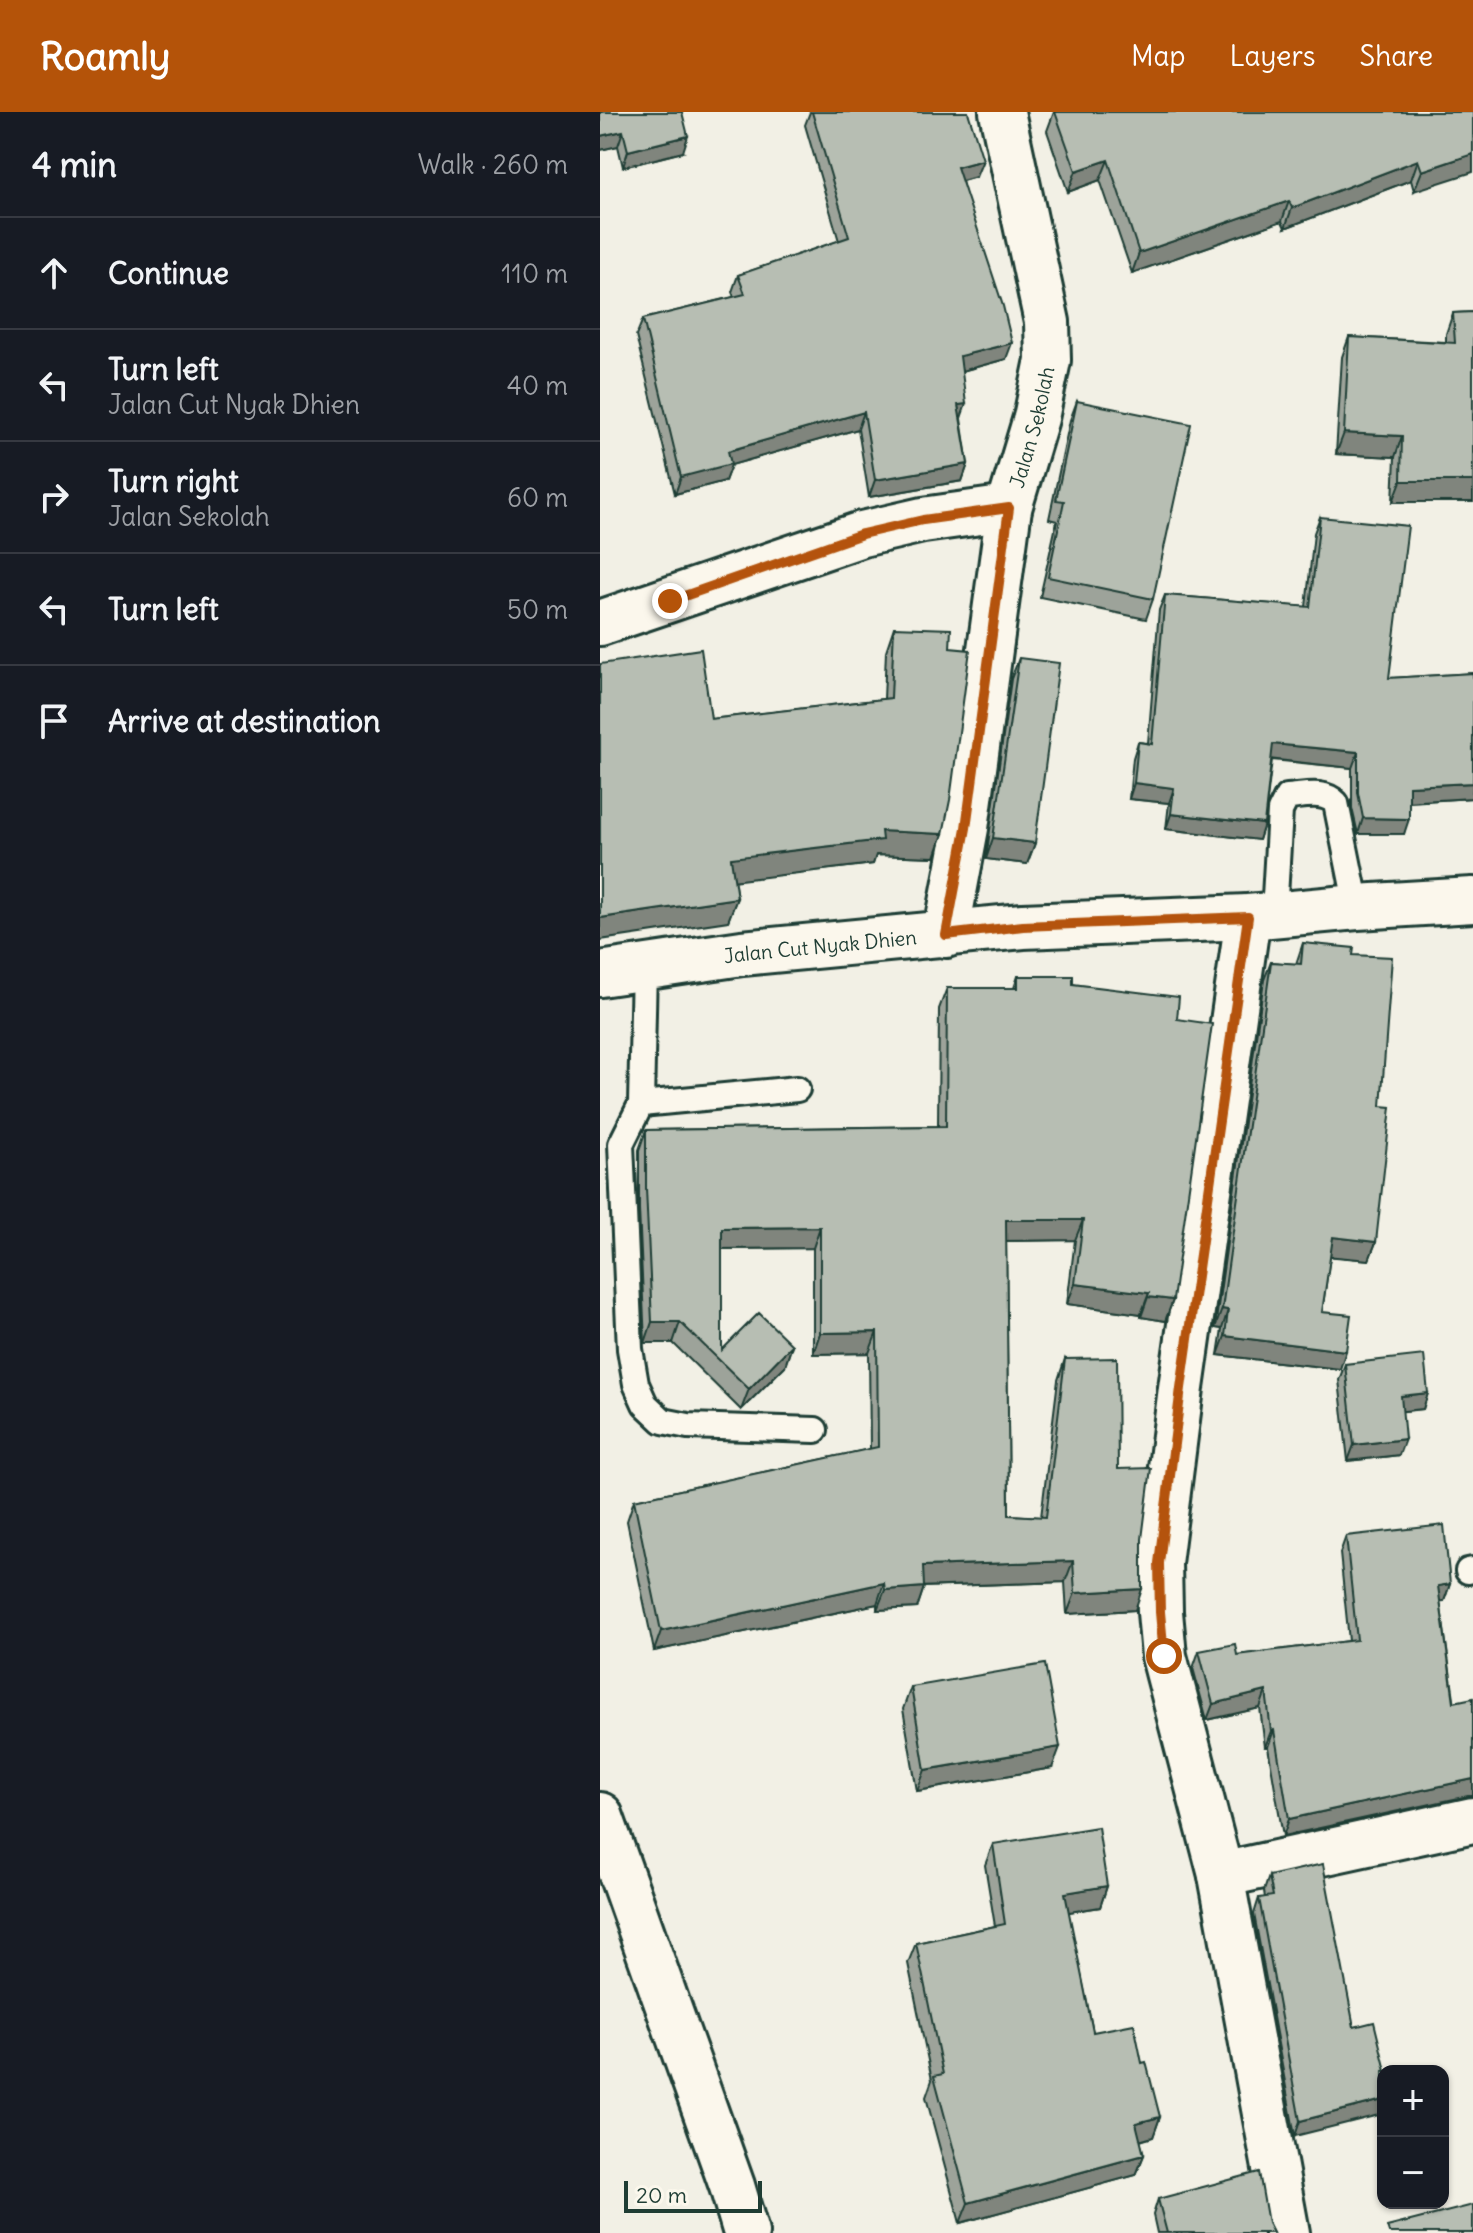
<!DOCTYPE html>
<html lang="en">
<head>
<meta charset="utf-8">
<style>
  :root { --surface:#171b24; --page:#20242c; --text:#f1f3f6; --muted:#9ea1a6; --line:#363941; --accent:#b45309 }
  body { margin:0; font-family:Delius,sans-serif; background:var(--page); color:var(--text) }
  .controls { position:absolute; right:24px; bottom:24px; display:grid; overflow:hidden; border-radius:16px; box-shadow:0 2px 6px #0004 }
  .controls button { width:72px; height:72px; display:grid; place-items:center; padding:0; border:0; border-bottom:2px solid var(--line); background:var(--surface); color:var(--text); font:40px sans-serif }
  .scale { position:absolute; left:24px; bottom:20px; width:138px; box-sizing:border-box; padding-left:8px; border:4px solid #1f3d34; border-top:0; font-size:22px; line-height:28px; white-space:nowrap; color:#1f3d34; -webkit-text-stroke:6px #fbf7ec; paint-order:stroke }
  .stop { position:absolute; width:24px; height:24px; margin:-18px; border:6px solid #b45309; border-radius:50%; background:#fff }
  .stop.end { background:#b45309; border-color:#fff; box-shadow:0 2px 8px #0008 }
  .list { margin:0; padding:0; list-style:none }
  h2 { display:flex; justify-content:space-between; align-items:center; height:104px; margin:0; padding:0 32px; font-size:34px }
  h2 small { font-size:26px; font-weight:400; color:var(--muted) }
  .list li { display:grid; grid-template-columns:52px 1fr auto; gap:24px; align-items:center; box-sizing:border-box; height:112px; padding:0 32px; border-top:2px solid var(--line) }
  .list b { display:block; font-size:30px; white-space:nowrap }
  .list p { margin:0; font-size:26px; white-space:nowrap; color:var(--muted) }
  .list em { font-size:26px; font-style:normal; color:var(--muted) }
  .icon { flex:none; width:44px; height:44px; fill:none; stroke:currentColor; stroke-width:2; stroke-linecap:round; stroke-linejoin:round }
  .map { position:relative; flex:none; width:873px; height:2121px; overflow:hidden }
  header { display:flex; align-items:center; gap:48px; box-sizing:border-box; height:112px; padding:0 40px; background:var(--accent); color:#fff }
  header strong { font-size:38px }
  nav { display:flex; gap:44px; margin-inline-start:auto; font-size:28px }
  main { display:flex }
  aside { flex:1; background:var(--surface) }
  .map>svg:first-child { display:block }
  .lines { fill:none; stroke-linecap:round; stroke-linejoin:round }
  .service-casing { stroke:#1f3d34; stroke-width:30 }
  .minor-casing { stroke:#1f3d34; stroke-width:50 }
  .primary-casing { stroke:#1f3d34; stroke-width:50 }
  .service { stroke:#fbf7ec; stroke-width:24 }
  .minor { stroke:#fbf7ec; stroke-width:44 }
  .primary { stroke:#fbf7ec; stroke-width:44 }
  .wall { fill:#9da39a; stroke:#1f3d34; stroke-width:2 }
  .shaded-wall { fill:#80857d; stroke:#1f3d34; stroke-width:2 }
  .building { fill:#b7beb3; stroke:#1f3d34; stroke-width:2 }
  .route { stroke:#b45309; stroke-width:10 }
  .labels { text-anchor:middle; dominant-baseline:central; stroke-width:8; stroke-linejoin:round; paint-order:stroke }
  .street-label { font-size:20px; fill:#1f3d34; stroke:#fbf7ec }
</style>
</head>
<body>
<header>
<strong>Roamly</strong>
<nav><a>Map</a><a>Layers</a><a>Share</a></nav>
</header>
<main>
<aside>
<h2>4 min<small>Walk · 260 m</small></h2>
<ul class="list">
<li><svg class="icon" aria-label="ahead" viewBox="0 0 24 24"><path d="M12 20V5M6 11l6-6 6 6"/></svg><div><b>Continue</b></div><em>110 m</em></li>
<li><svg class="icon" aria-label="left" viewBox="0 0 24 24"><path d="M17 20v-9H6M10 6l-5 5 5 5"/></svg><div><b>Turn left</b><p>Jalan Cut Nyak Dhien</p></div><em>40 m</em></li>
<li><svg class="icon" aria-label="right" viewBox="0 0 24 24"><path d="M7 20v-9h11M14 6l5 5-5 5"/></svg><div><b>Turn right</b><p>Jalan Sekolah</p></div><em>60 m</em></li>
<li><svg class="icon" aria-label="left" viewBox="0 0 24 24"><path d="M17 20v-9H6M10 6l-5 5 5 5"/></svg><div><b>Turn left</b></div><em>50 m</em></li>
<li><svg class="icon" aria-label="arrive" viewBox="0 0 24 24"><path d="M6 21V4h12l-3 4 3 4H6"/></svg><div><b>Arrive at destination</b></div></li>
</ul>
</aside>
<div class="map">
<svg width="873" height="2121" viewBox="0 0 873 2121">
  <rect width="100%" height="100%" fill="#f2f0e5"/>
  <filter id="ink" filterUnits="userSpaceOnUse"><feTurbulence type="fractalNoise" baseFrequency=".0125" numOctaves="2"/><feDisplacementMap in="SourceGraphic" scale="16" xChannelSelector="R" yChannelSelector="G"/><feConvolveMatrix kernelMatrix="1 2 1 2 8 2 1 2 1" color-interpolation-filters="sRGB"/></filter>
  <g filter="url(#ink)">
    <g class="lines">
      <g class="service-casing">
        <path id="service" d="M 674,802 L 680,699 L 687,685 C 704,684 724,678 736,691 L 757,795
          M 44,855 L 41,992 L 21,1032 L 30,1237 L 36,1272 L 45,1292 L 63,1309 L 88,1314 L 215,1318
          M 41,992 L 197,977
          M 868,1459 L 873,1458"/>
      </g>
      <g class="minor-casing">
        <g id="minor">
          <path d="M 0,511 L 262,422 L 323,408 L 409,396"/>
          <path d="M 648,805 L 581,1276 L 559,1451 L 560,1500 L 564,1544 L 621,1763 L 687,2121"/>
          <path id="s1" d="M 346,823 L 366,716 L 409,396 L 436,306 L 448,248 L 447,210 L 402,0"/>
          <path d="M 0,1703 L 132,2074 L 146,2121"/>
          <path d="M 621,1763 L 873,1708"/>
        </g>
      </g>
      <g class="primary-casing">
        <g id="primary">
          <path id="s2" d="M 0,862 L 142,841 L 423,814 L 648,805 L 757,795 L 873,788"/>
        </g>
      </g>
      <use href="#service" class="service"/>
      <use href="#minor" class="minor"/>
      <use href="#primary" class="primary"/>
    </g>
    <path class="wall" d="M 0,0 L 83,40 L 23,55 L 18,34 L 0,38 Z
      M 210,0 L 368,0 L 376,65 L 362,69 L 406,247 L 362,259 L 361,307 L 368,352 L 362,369 L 269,385 L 258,317 L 131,353 L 125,369 L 75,382 L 36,224 L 43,207 L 134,185 L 132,180 L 138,163 L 239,129 L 205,13 Z
      M 454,0 L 873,0 L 814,79 L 811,68 L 685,116 L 682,109 L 532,161 L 500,68 L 468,80 L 447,19 Z
      M 873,200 L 873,390 L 793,390 L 795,345 L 736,342 L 742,245 L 749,225 L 846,230 L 846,222 L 853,201 Z
      M 477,289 L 553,487 L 546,507 L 440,485 L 457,409 L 449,407 L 470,308 Z
      M 720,405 L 789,566 L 873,561 L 873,683 L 872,686 L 809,690 L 804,722 L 758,722 L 752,696 L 752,656 L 672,648 L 664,712 L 659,728 L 566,717 L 569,691 L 529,687 L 533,646 L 538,630 L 548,631 L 559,498 L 565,483 L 706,495 L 714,421 Z
      M 294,515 L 335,745 L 276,743 L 273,752 L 134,768 L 137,786 L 128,809 L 111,607 L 284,587 L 286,539 Z
      M 419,546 L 435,731 L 427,752 L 386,747 L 411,567 Z
      M 703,831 L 753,843 L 781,994 L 776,1130 L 769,1148 L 730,1144 L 722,1200 L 740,1257 L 618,1243 L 622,1217 L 615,1216 L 664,868 L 671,850 L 696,852 Z
      M 418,864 L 473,872 L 577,907 L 573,1188 L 565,1209 L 541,1205 L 541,1202 L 467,1192 L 475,1128 L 406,1129 L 409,1403 L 441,1405 L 458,1268 L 465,1247 L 518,1357 L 542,1427 L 535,1498 L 467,1502 L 465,1470 L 324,1475 L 317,1496 L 277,1498 L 277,1492 L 54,1539 L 27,1409 L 34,1388 L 270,1337 L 269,1241 L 213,1242 L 213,1136 L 122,1137 L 122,1238 L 192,1233 L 185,1254 L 141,1298 L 73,1231 L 45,1231 L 39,1097 L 39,1038 L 46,1018 L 338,1014 L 339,897 L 347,876 L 414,876 Z
      M 745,1252 L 828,1281 L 823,1297 L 802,1299 L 799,1343 L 748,1349 L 739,1268 Z
      M 746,1424 L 850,1472 L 844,1489 L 840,1489 L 868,1684 L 683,1724 L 668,1635 L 665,1635 L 660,1596 L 607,1608 L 593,1556 L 599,1539 L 637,1543 L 749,1529 L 740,1441 Z
      M 311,1575 L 452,1656 L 317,1679 L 303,1597 Z
      M 393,1732 L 507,1774 L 500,1795 L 468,1800 L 493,1920 L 542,1951 L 560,2005 L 553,2025 L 540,2029 L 544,2043 L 536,2063 L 360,2111 L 326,1985 L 332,1968 L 308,1851 L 316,1831 L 395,1814 L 385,1753 Z
      M 669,1764 L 754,1915 L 695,2024 L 654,1802 L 659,1786 L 665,1786 L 664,1779 Z
      M 558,2087 L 668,2111 L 673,2121 L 557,2121 L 553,2103 Z"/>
    <path class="shaded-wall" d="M 23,19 L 18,34 L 0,38 L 0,24 Z
      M 88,24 L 83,40 L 23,55 L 28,39 Z
      M 873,42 L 873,60 L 814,79 L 822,59 Z
      M 383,48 L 376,65 L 351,72 L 357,55 Z
      M 508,48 L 500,68 L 468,80 L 476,59 Z
      M 818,48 L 811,68 L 685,116 L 692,96 Z
      M 689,89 L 682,109 L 532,161 L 539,141 Z
      M 412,231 L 406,247 L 354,261 L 360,244 Z
      M 366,292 L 360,309 L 358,293 Z
      M 264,300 L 258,317 L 131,353 L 125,369 L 75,382 L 81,365 L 128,339 Z
      M 744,321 L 802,324 L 795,345 L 736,342 Z
      M 368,352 L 362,369 L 269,385 L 275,368 Z
      M 801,369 L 873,369 L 873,390 L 793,390 Z
      M 673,632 L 758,640 L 752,656 L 668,647 Z
      M 534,671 L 574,676 L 569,691 L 529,687 Z
      M 873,671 L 872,686 L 804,690 L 809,674 Z
      M 571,702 L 664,712 L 659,728 L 566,717 Z
      M 763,706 L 809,707 L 804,722 L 758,722 Z
      M 281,719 L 343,722 L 335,745 L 276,743 L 273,752 L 123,770 L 131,746 Z
      M 393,726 L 435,731 L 427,752 L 386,747 Z
      M 137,786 L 128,809 L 0,828 L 0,806 Z
      M 406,1108 L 483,1108 L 475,1128 L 399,1129 Z
      M 220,1115 L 213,1136 L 114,1137 L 122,1116 Z
      M 733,1125 L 776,1130 L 769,1148 L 726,1144 Z
      M 475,1172 L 549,1181 L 541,1202 L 467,1192 Z
      M 548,1185 L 573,1188 L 565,1209 L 541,1205 Z
      M 622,1197 L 628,1198 L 622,1217 L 615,1216 Z
      M 52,1210 L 80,1210 L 73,1231 L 45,1231 Z
      M 277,1220 L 269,1241 L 213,1242 L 220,1221 Z
      M 625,1224 L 746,1239 L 740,1257 L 618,1243 Z
      M 192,1233 L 185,1254 L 141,1298 L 149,1277 Z
      M 828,1281 L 823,1297 L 795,1300 L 801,1284 Z
      M 805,1327 L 799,1343 L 748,1349 L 754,1333 Z
      M 473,1449 L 465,1470 L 316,1475 L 323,1454 Z
      M 284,1471 L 277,1492 L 54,1539 L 61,1519 Z
      M 850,1472 L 844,1489 L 832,1490 L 838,1474 Z
      M 324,1475 L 317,1496 L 277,1498 L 285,1478 Z
      M 542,1477 L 535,1498 L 467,1502 L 475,1481 Z
      M 666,1579 L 660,1596 L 607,1608 L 613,1592 Z
      M 674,1618 L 668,1635 L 665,1635 L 671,1619 Z
      M 460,1635 L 452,1656 L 317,1679 L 325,1658 Z
      M 873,1667 L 873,1684 L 868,1684 L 683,1724 L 689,1707 Z
      M 507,1774 L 500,1795 L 457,1802 L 465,1781 Z
      M 783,1988 L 783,2002 L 695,2024 L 700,2009 Z
      M 560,2005 L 553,2025 L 528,2032 L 536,2011 Z
      M 544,2043 L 536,2063 L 360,2111 L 368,2091 Z"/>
    <path class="building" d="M 0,0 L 82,0 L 88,24 L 28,39 L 23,19 L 0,24 Z
      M 212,0 L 368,0 L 383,48 L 357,55 L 403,194 L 412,231 L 360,244 L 366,292 L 358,293 L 368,352 L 275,368 L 264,300 L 128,339 L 131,352 L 81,365 L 43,207 L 145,182 L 138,163 L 249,125 Z
      M 455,0 L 873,0 L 873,42 L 822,59 L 818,48 L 692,96 L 689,89 L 539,141 L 508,48 L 476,59 Z
      M 873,200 L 873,369 L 801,369 L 802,324 L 744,321 L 749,225 L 855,231 L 853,201 Z
      M 477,289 L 591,312 L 553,487 L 448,465 L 464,389 L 456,388 Z
      M 720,405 L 808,414 L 789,566 L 873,561 L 873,671 L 809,674 L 809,707 L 763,706 L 758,681 L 758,640 L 673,632 L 664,712 L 571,702 L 574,676 L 534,671 L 538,630 L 552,632 L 565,483 L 710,495 Z
      M 294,515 L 351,517 L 350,536 L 370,538 L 350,688 L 343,722 L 281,719 L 282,728 L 131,746 L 137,786 L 0,806 L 0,552 L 101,537 L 111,607 L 291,586 Z
      M 419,546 L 459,551 L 435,731 L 393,726 Z
      M 703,831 L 754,836 L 753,843 L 792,845 L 781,994 L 791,995 L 776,1130 L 733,1125 L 722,1200 L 751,1203 L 746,1239 L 625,1224 L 628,1198 L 622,1197 L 671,850 L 701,852 Z
      M 418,864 L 473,864 L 473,872 L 579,885 L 577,907 L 612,912 L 573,1188 L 548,1185 L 549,1181 L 475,1172 L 483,1108 L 406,1108 L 409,1403 L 446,1405 L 465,1247 L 517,1246 L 518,1357 L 551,1356 L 542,1427 L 542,1477 L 475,1481 L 473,1449 L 323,1454 L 324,1475 L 285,1478 L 284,1471 L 61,1519 L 34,1388 L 278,1335 L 277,1220 L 220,1221 L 220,1115 L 122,1116 L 122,1238 L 159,1201 L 192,1233 L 149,1277 L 80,1210 L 52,1210 L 46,1076 L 46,1018 L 346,1014 L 347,876 L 418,876 Z
      M 824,1243 L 828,1281 L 801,1284 L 805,1327 L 754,1333 L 745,1252 Z
      M 844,1413 L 850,1472 L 838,1474 L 854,1590 L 873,1586 L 873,1667 L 689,1707 L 674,1618 L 671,1619 L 666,1579 L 613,1592 L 599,1539 L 635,1532 L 637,1543 L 757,1528 L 746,1424 Z
      M 445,1552 L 460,1635 L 325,1658 L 311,1575 Z
      M 498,1715 L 507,1774 L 465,1781 L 493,1920 L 534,1912 L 542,1951 L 546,1950 L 560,2005 L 536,2011 L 544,2043 L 368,2091 L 334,1964 L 343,1962 L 316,1831 L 405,1812 L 393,1732 Z
      M 723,1752 L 754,1915 L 774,1910 L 786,1959 L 783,1959 L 783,1988 L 700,2009 L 659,1786 L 673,1784 L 669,1764 Z
      M 659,2060 L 668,2111 L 673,2121 L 567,2121 L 558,2087 Z
      M 873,2093 L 873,2121 L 789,2121 L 787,2115 Z"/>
  </g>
  <g class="lines" filter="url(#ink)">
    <path class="route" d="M 70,489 L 262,422 L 323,408 L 409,396 L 366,716 L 346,823 L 423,814 L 648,805 L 581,1276 L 559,1451 L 560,1500 L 564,1544"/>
  </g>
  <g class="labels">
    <g class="street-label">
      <text stroke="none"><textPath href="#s1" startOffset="516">Jalan Sekolah</textPath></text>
      <text stroke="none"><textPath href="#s2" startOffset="222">Jalan Cut Nyak Dhien</textPath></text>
    </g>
  </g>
</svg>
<div class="controls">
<button>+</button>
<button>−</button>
</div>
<div class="scale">20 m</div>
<div class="stop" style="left:564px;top:1544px"></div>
<div class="stop end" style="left:70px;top:489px"></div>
</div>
</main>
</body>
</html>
